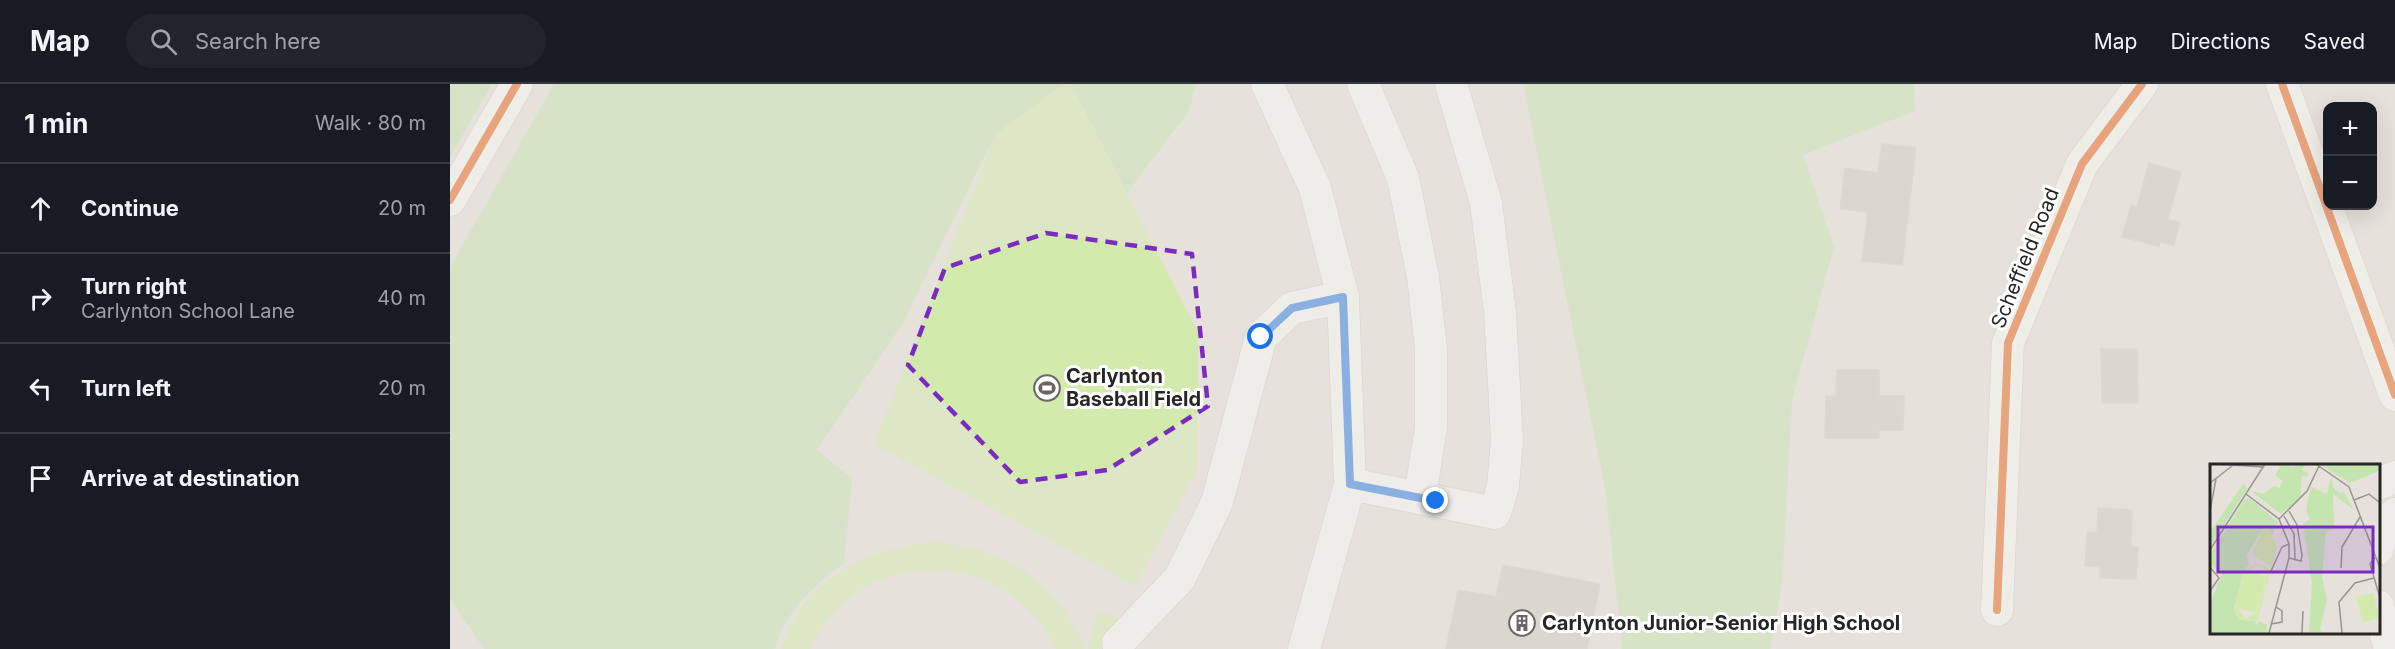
<!DOCTYPE html>
<html lang="en">
<head>
<meta charset="utf-8">
<style>
  :root { --surface:#171b24; --page:#20242c; --text:#f1f3f6; --muted:#9ea1a6; --line:#363941 }
  body { margin:0; font-family:Inter,sans-serif; background:var(--page); color:var(--text) }
  .controls { position:absolute; right:18px; top:18px; display:grid; overflow:hidden; border-radius:12px; box-shadow:0 6px 24px #0002 }
  .controls button { width:54px; height:54px; display:grid; place-items:center; padding:0; border:0; border-bottom:2px solid var(--line); background:var(--surface); color:var(--text); font:30px sans-serif }
  .stop { position:absolute; width:18px; height:18px; margin:-14px; border:4px solid #1a73e8; border-radius:50%; background:#fff }
  .stop.end { background:#1a73e8; border-color:#fff; box-shadow:0 2px 6px #0008 }
  .list { margin:0; padding:0; list-style:none }
  h2 { display:flex; justify-content:space-between; align-items:center; height:78px; margin:0; padding:0 24px; font-size:26px }
  h2 small { font-size:20px; font-weight:400; color:var(--muted) }
  .list li { display:grid; grid-template-columns:39px 1fr auto; gap:18px; align-items:center; box-sizing:border-box; height:90px; padding:0 24px; border-top:2px solid var(--line) }
  .list b { display:block; font-size:22px; white-space:nowrap }
  .list p { margin:0; font-size:20px; white-space:nowrap; color:var(--muted) }
  .list em { font-size:20px; font-style:normal; color:var(--muted) }
  .icon { flex:none; width:33px; height:33px; fill:none; stroke:currentColor; stroke-width:2; stroke-linecap:round; stroke-linejoin:round }
  .map { position:relative; flex:none; width:1945px; height:565px; overflow:hidden }
  header { display:flex; align-items:center; gap:36px; box-sizing:border-box; height:84px; padding:0 30px; background:var(--surface); border-bottom:2px solid var(--line) }
  header strong { font-size:28px }
  nav { display:flex; gap:33px; margin-inline-start:auto; font-size:21px }
  .search { width:420px; height:54px; background:var(--page); display:flex; align-items:center; gap:15px; box-sizing:border-box; padding:0 21px; border-radius:33px; color:var(--muted); font-size:22px }
  main { display:flex }
  aside { flex:1; background:var(--surface) }
  .map>svg:first-child { display:block }
  .green { fill:#c4e5af }
  .pitch { fill:#d2eaab }
  .building { fill:#ccc8c4; stroke:#d1cdc7; stroke-width:1.5 }
  .lines { fill:none; stroke-linecap:round; stroke-linejoin:round }
  .minor-casing { stroke:#c2c1c2; stroke-width:33 }
  .minor { stroke:#fbfaf9; stroke-width:32 }
  .cycleway-casing { stroke:#fff; stroke-width:11 }
  .cycleway { stroke:#e8590c; stroke-width:8 }
  .route { stroke:#1a73e8; stroke-width:8 }
  .marked { fill:none; stroke:#7b2cbf; stroke-width:4.5; stroke-dasharray:12 8; stroke-linejoin:round }
  .labels { text-anchor:middle; dominant-baseline:central; stroke-width:6; stroke-linejoin:round; paint-order:stroke }
  .street-label { font-size:20px; fill:#262626; stroke:#fff }
  .poi-label { font-size:20px; font-weight:bold; fill:#262626; stroke:#fff; text-anchor:start }
  .inset-road { fill:none; stroke:#999692; stroke-width:1.5 }
  .view { fill:#7b2cbf; fill-opacity:0.15; stroke:#7b2cbf; stroke-width:3 }
  .inset-edge { fill:none; stroke:#262626; stroke-width:3 }
</style>
</head>
<body>
<header>
<strong>Map</strong>
<div class="search"><svg class="icon" aria-label="search" viewBox="0 0 24 24"><circle cx="10" cy="10" r="6"/><path d="M15 15l6 6"/></svg>Search here</div>
<nav><a>Map</a><a>Directions</a><a>Saved</a></nav>
</header>
<main>
<aside>
<h2>1 min<small>Walk · 80 m</small></h2>
<ul class="list">
<li><svg class="icon" aria-label="ahead" viewBox="0 0 24 24"><path d="M12 20V5M6 11l6-6 6 6"/></svg><div><b>Continue</b></div><em>20 m</em></li>
<li><svg class="icon" aria-label="right" viewBox="0 0 24 24"><path d="M7 20v-9h11M14 6l5 5-5 5"/></svg><div><b>Turn right</b><p>Carlynton School Lane</p></div><em>40 m</em></li>
<li><svg class="icon" aria-label="left" viewBox="0 0 24 24"><path d="M17 20v-9H6M10 6l-5 5 5 5"/></svg><div><b>Turn left</b></div><em>20 m</em></li>
<li><svg class="icon" aria-label="arrive" viewBox="0 0 24 24"><path d="M6 21V4h12l-3 4 3 4H6"/></svg><div><b>Arrive at destination</b></div></li>
</ul>
</aside>
<div class="map">
<svg width="1945" height="565" viewBox="0 0 1945 565">
  <rect width="100%" height="100%" fill="#e6e1da"/>
  <path class="green" d="M 0,0 L 42,0 L 0,73 Z
    M 104,0 L 614,0 L 545,51 L 454,237 L 367,366 L 402,394 L 394,479 C 364,501 334,529 325,565 L 34,565 L 0,515 L 0,183 Z
    M 621,0 L 746,0 L 739,27 L 677,109 Z
    M 1073,0 L 1464,0 L 1465,27 L 1353,71 L 1384,163 L 1342,316 L 1332,500 L 1320,565 L 1172,565 L 1156,409 Z"/>
  <path class="pitch" d="M 614,0 L 621,0 L 748,248 L 748,384 L 685,502 L 424,360 L 545,51 Z
    M 486,458 C 554,465 611,498 635,565 L 606,565 C 572,490 475,462 407,509 C 386,523 372,543 360,565 L 332,565 C 351,495 419,463 486,458 Z
    M 648,528 L 675,536 L 667,565 L 637,565 Z"/>
  <path class="building" d="M 1432,60 L 1466,64 L 1452,181 L 1412,177 L 1418,128 L 1390,125 L 1395,84 L 1428,89 Z
    M 1699,79 L 1731,88 L 1718,135 L 1730,138 L 1724,161 L 1710,158 L 1709,162 L 1672,153 L 1681,121 L 1687,123 Z
    M 1651,265 L 1687,265 L 1688,319 L 1652,319 Z
    M 1387,286 L 1429,286 L 1429,312 L 1454,312 L 1453,346 L 1429,346 L 1429,354 L 1375,354 L 1376,312 L 1386,312 Z
    M 1648,424 L 1682,426 L 1681,463 L 1688,464 L 1686,495 L 1650,494 L 1650,482 L 1635,482 L 1637,448 L 1647,449 Z
    M 1053,481 L 1150,500 L 1137,565 L 996,565 L 1008,506 L 1046,513 Z"/>
  <g class="lines">
    <g class="minor-casing">
      <path id="minor" d="M 817,0 L 865,104 L 893,213 L 900,400 L 854,565
        M 913,0 L 953,94 L 973,193 L 981,265 L 981,343 L 970,413
        M 1832,0 L 1945,311
        M 0,116 L 67,0
        M 900,400 L 1045,429 L 1053,402 L 1057,356 L 1050,228 L 1036,119 L 1001,0
        M 1928,400 L 1945,393
        M 1928,465 L 1935,444 L 1945,430
        M 1928,522 L 1940,565
        M 1547,526 L 1558,259 L 1632,80 L 1692,0
        M 668,559 L 730,494 L 767,418 L 811,253 L 842,224 L 893,213"/>
    </g>
    <use href="#minor" class="minor"/>
    <g class="cycleway-casing">
      <path id="cycleway" d="M 1832,0 L 1945,311
        M 0,116 L 67,0
        M 1547,526 L 1558,259 L 1632,80 L 1692,0"/>
    </g>
    <use href="#cycleway" class="cycleway"/>
  </g>
  <g class="lines">
    <path class="route" d="M 811,253 L 842,224 L 893,213 L 900,400 L 986,417"/>
  </g>
  <path d="M0 0H1945V565H0ZM 596,149 L 742,170 L 758,322 L 657,386 L 570,398 L 458,281 L 495,184 Z" fill="#e6e1da" fill-opacity=".55" fill-rule="evenodd"/>
  <path class="marked" d="M 596,149 L 742,170 L 758,322 L 657,386 L 570,398 L 458,281 L 495,184 Z"/>
  <defs>
    <g id="stadium-ring" transform="scale(1.35)"><circle r="9.5" fill="#fff" stroke="#696765" stroke-width="1.5"/><path d="M0-5a6.5 5 0 1 0 0 10a6.5 5 0 1 0 0-10ZM-3.5-1.8h7v3.6h-7Z" fill="#696765"/></g>
    <g id="building-ring" transform="scale(1.35)"><circle r="9.5" fill="#fff" stroke="#696765" stroke-width="1.5"/><path d="M-4-6H4V6H1V3H-1V6H-4ZM-2.5-4.3h1.7v1.8h-1.7ZM.8-4.3h1.7v1.8H.8ZM-2.5-1h1.7V.8h-1.7ZM.8-1h1.7V.8H.8Z" fill="#696765"/></g>
  </defs>
  <g fill-rule="evenodd">
    <use href="#stadium-ring" x="597" y="304"/>
    <use href="#building-ring" x="1072" y="539"/>
  </g>
  <g class="labels">
    <g class="street-label">
      <text transform="translate(1575 174) rotate(-68)">Scheffield Road</text>
    </g>
    <g class="poi-label">
      <text x="616" y="292">Carlynton<tspan x="616" dy="23">Baseball Field</tspan></text>
      <text x="1092" y="539">Carlynton Junior-Senior High School</text>
    </g>
  </g>
  <g transform="translate(1760 380)">
    <rect width="170" height="170" fill="#e6e1da"/>
    <path d="M 72,0 L 82,3 L 95,0 L 92,7 L 98,8 L 98,12 L 92,12 L 90,34 L 71,50 L 41,27 L 54,30 L 64,22 L 70,24 L 73,17 L 65,11 ZM 110,0 L 169,0 L 169,7 L 140,19 ZM 122,11 L 123,23 L 129,29 L 134,28 L 144,46 L 123,30 L 124,65 L 116,68 L 112,113 L 117,135 L 110,165 L 113,167 L 99,169 L 102,119 L 93,60 L 100,55 L 96,46 L 101,23 L 117,30 ZM 34,19 L 37,25 L 0,83 L 2,65 ZM 39,34 L 68,58 L 62,71 L 57,63 L 51,67 L 37,91 L 39,101 L 34,106 L 24,144 L 30,156 L 45,156 L 46,162 L 49,157 L 57,161 L 56,169 L 0,169 L 0,139 L 12,110 L 0,100 L 0,91 L 34,36 Z" fill="#c4e5af"/>
    <path d="M 57,62 L 67,82 L 62,103 L 42,91 L 51,67 ZM 46,99 L 61,105 L 47,157 L 35,157 L 26,152 L 25,141 L 34,107 ZM 46,101 L 53,104 L 57,112 L 47,149 L 36,155 L 27,144 L 46,149 L 56,113 L 37,107 ZM 163,129 L 169,154 L 153,158 L 146,133 Z" fill="#d2eaab" fill-rule="evenodd"/>
    <path class="inset-road" d="M 8,0 L 53,3M 106,0 L 139,23 L 170,104M 0,19 L 22,2M 36,30 L 69,55 L 79,80 L 79,94 L 59,169M 144,36 L 159,30 L 170,39M 0,47 L 6,15M 79,47 L 87,61 L 92,91 L 91,97 L 79,94M 74,52 L 84,70 L 85,95M 69,55 L 97,27 L 109,2M 0,86 L 55,0M 165,94 L 160,100 L 170,134M 0,103 L 9,114 L 0,127M 131,104 L 132,83 L 150,53M 61,107 L 72,83 L 79,80M 61,160 L 72,158 L 72,147 L 66,143M 92,169 L 93,147M 132,169 L 129,138 L 145,119 L 164,114"/>
    <path class="view" d="M 8,63 L 163,63 L 163,108 L 8,108 Z"/>
    <rect width="170" height="170" class="inset-edge"/>
  </g>
</svg>
<div class="controls">
<button>+</button>
<button>−</button>
</div>
<div class="stop" style="left:811px;top:253px"></div>
<div class="stop end" style="left:986px;top:417px"></div>
</div>
</main>
</body>
</html>
